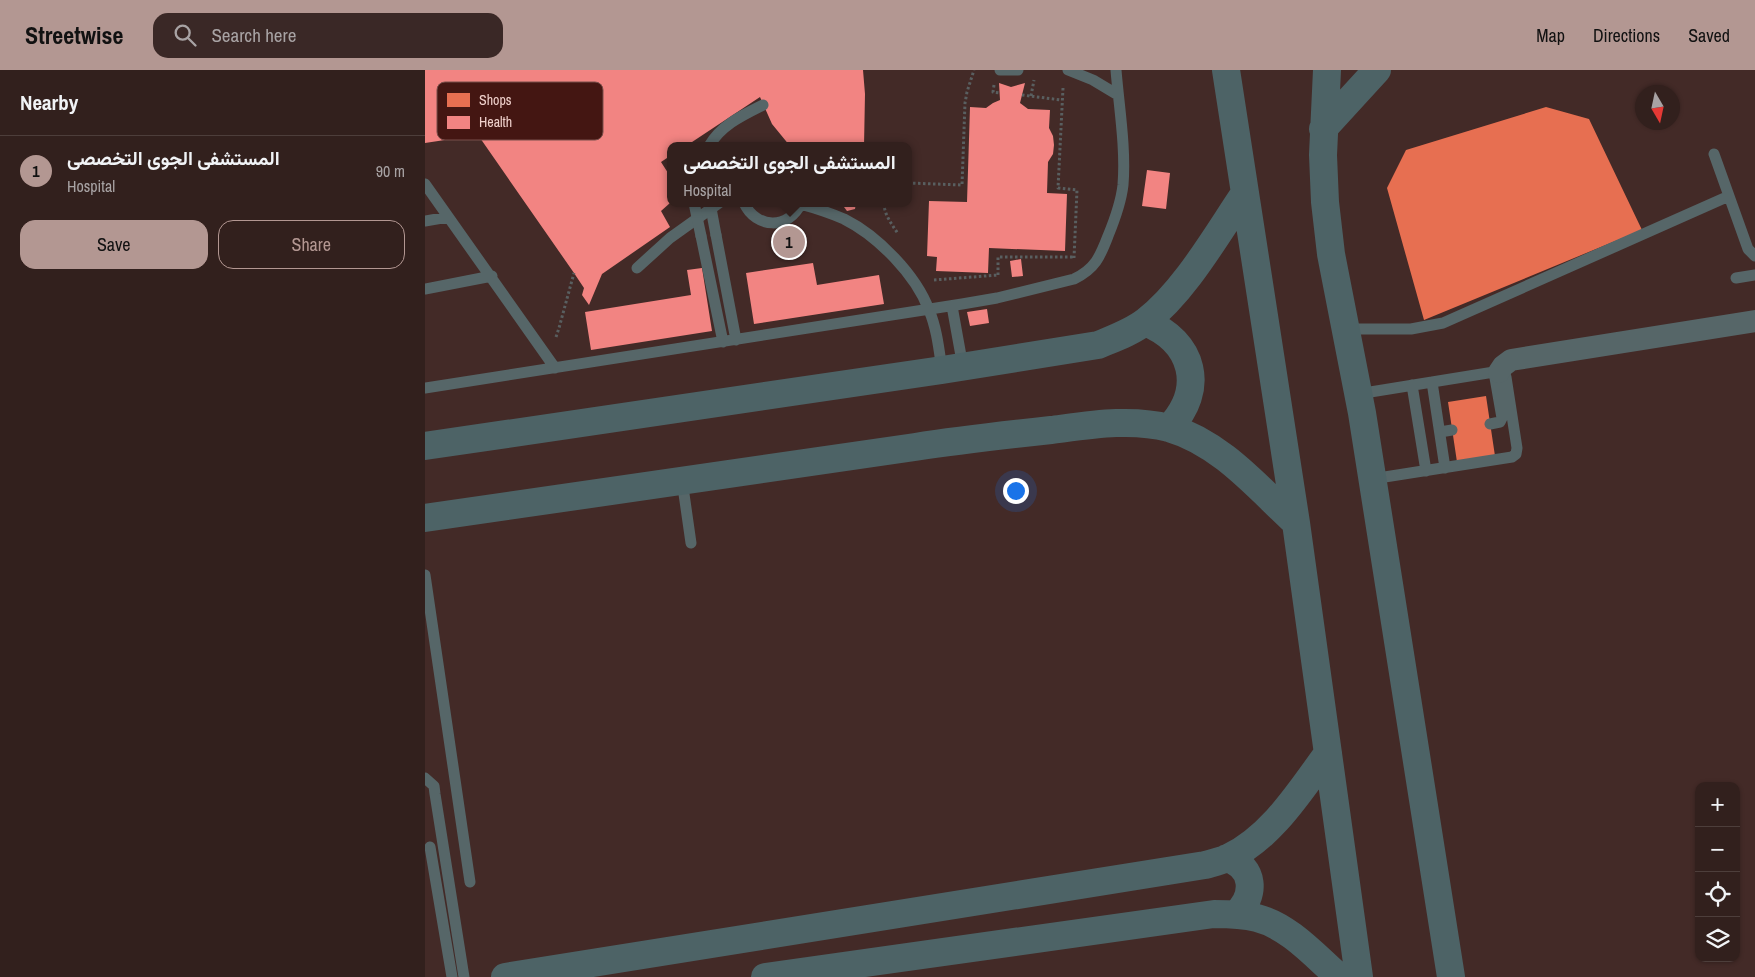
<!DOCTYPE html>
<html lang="en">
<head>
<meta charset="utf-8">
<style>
  :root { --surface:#32201d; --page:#3a2826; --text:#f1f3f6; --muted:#a8a3a4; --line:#4d3e3b; --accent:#b39792 }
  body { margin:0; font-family:"Archivo Narrow",Vazirmatn,sans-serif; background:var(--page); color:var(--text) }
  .controls { position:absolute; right:15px; bottom:15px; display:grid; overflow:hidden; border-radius:10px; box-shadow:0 1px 4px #0004 }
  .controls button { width:45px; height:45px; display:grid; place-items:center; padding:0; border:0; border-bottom:1px solid var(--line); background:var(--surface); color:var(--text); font:25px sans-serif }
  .compass { position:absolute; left:1210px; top:15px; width:45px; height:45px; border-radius:50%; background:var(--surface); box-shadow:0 1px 4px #0004; rotate:171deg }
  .you { position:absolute; left:590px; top:420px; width:18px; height:18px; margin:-12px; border:4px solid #fff; border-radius:50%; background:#1a73e8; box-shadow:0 0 0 8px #1a73e833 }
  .badge { display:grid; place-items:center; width:32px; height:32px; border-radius:50%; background:var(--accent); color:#111; font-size:16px; font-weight:700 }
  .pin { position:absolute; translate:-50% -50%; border:2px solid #fff; box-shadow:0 1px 5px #0006 }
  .popup { position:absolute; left:242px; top:72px; width:245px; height:65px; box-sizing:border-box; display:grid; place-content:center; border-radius:10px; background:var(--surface); filter:drop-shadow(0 1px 4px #0005); font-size:16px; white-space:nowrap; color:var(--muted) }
  .popup b { font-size:19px; color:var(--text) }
  .popup::after { content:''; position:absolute; left:50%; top:100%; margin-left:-10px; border:10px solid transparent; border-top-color:var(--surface) }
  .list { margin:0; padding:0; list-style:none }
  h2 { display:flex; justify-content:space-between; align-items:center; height:65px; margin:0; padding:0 20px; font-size:21px }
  h2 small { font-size:16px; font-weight:400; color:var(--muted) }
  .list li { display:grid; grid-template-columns:32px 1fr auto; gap:15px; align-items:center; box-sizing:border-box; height:70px; padding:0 20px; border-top:1px solid var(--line) }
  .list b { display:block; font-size:19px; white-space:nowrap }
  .list p { margin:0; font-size:16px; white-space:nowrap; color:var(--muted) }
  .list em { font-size:16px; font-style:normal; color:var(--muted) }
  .actions { display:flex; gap:10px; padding:15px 20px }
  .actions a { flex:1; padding:11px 0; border:1px solid var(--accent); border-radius:15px; text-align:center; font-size:18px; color:var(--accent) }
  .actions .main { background:var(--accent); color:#111 }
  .icon { flex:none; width:28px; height:28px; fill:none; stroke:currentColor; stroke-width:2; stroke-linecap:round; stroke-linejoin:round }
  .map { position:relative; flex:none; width:1330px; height:907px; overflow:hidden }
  header { display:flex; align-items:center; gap:30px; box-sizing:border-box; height:70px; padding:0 25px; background:var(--accent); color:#111 }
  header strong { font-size:24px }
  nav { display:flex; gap:28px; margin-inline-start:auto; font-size:18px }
  .search { width:350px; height:45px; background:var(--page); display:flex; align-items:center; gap:12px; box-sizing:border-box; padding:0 18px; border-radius:15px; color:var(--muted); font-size:19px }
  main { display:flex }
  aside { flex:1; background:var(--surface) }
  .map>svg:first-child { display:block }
  .shops { fill:#e76f51 }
  .health { fill:#f28482 }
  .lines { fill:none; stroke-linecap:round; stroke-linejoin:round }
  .path { stroke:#595f60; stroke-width:3; stroke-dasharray:2.5 2.5; stroke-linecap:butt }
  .lane { stroke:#566668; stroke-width:11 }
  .street { stroke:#566668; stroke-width:22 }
  .secondary { stroke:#4d6366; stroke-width:28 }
  .lane-bridge { stroke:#566668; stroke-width:11 }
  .key { fill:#441612; stroke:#784e4a; stroke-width:1 }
  .key-label { font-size:14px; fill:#f0d1cc }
</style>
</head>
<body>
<header>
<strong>Streetwise</strong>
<div class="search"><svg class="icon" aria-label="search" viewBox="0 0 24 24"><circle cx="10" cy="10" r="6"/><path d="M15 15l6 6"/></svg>Search here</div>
<nav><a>Map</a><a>Directions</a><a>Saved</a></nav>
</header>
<main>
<aside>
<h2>Nearby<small></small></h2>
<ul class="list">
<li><span class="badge">1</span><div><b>المستشفى الجوى التخصصى</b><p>Hospital</p></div><em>90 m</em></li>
</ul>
<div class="actions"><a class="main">Save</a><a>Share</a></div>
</aside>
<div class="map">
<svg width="1330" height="907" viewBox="0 0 1330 907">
  <rect width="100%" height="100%" fill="#432a27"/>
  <path class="shops" d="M 1121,37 L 1164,49 L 1217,160 L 999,250 L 962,118 L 981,80 Z
    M 1061,326 L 1070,386 L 1032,392 L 1023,332 Z"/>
  <path class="health" d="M 0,0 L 438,0 L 440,24 L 439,76 L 365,76 L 347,54 L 335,27 L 261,76 L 245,76 L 245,86 L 236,92 L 245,106 L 245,133 L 236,141 L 245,157 L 177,204 L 164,235 L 157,225 L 159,218 L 149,203 L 53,65 L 0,73 Z
    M 574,13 L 586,17 L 600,13 L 595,33 L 603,39 L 625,40 L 624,58 L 628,66 L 629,75 L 628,84 L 623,92 L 622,123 L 642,124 L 640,181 L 564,178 L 563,203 L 511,201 L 512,187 L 502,186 L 504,131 L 542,132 L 545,37 L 561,38 L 568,33 L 575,30 Z
    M 722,100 L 745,103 L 741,139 L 717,136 Z
    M 416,133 L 431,133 L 430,139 L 422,141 Z
    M 596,189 L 598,206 L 587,207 L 585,191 Z
    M 388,193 L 392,215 L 454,205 L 459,234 L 329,254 L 321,203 Z
    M 277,198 L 287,261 L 166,280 L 160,242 L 266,225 L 262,200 Z
    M 562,239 L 564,253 L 545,256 L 542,242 Z"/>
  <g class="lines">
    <path class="path" d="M 569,15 L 568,22 L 575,23
      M 638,18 L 633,118 L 652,120 L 649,188
      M 597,25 L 636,30
      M 606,26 L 609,10
      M 483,113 L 537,115 L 540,33 L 542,22 L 549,0
      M 459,133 C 459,145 467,154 473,164
      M 573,205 L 573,187 L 648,187
      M 509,210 L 573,205
      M 131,267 L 134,258 L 149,203"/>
    <path class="lane" d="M 575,0 L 593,0
      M 643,0 L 668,10 L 693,25
      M 284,76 C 296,55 318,45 338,35
      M 1289,84 L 1323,179 L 1330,186
      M 0,114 L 130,298
      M 319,133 C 331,159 364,160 376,133
      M 375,134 C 390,138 405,143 419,149 C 453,166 491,205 504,240 C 512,259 514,280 517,300
      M 0,151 L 23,147
      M 291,165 L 311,270
      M 276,166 L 298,272
      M 212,198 L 245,168 L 294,133
      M 1311,208 L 1330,205
      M 0,219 L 67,206
      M 527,236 L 538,297
      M 921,259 L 986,259 L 1018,253 L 1304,126
      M 1007,312 L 1020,398
      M 987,315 L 1001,401
      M 0,318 L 537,234 L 572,228 L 649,209 C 670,199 675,187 683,166 C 690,149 696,133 698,115 C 701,78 694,37 691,0
      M 933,324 L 1069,302 L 1076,302 L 1081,307 L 1092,378 L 1091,384 L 1087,387 L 947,409
      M 1065,354 L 1075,352 L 1077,348 L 1069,302
      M 1015,362 L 1027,360
      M 257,410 L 266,473
      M 0,505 L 45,812
      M 0,708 L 9,716 L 10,724 L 39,907
      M 5,777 L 27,907"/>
    <path class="street" d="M 1074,302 L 1078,296 L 1086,290 L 1330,251"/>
    <path class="secondary" d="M 801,0 L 871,453 L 934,907
      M 902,0 L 898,85 L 900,132 L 906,184 L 937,343 L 1026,907
      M 898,59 L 952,0
      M 720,252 C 769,272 781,319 744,358
      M 0,376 L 517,300 L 673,275 C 690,268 707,262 721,251 C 760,221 792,164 820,123
      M 0,448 C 163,424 326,400 490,377 C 535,370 580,365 626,360 C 665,355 706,348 744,358 C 796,373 833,418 871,453
      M 802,788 C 830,797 831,826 811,844
      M 80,907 L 780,795 C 787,793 796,791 803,788 C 847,767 875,721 903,683
      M 340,907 L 789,844 C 804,844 817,844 832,848 C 864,856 890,886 914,907"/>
    <path class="lane-bridge" d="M 269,133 L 276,166
      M 285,133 L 291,165"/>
  </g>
  <rect x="12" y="12" width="166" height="58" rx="8" class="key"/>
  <rect x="22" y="23" width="23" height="14" fill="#e76f51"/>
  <rect x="22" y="46" width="23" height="13" fill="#f28482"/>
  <g class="key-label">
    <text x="54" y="35">Shops</text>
    <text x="54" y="57">Health</text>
  </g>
</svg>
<div class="controls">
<button>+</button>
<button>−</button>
<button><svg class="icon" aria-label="locate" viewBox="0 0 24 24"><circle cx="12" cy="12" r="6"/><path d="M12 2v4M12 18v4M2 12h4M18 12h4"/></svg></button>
<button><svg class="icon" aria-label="layers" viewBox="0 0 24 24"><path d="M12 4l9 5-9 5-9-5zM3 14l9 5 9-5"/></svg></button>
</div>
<svg class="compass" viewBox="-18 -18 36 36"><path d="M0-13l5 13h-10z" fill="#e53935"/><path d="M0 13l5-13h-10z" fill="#a8a3a4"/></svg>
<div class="you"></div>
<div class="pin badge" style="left:364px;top:172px">1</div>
<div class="popup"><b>المستشفى الجوى التخصصى</b>Hospital</div>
</div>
</main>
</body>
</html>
